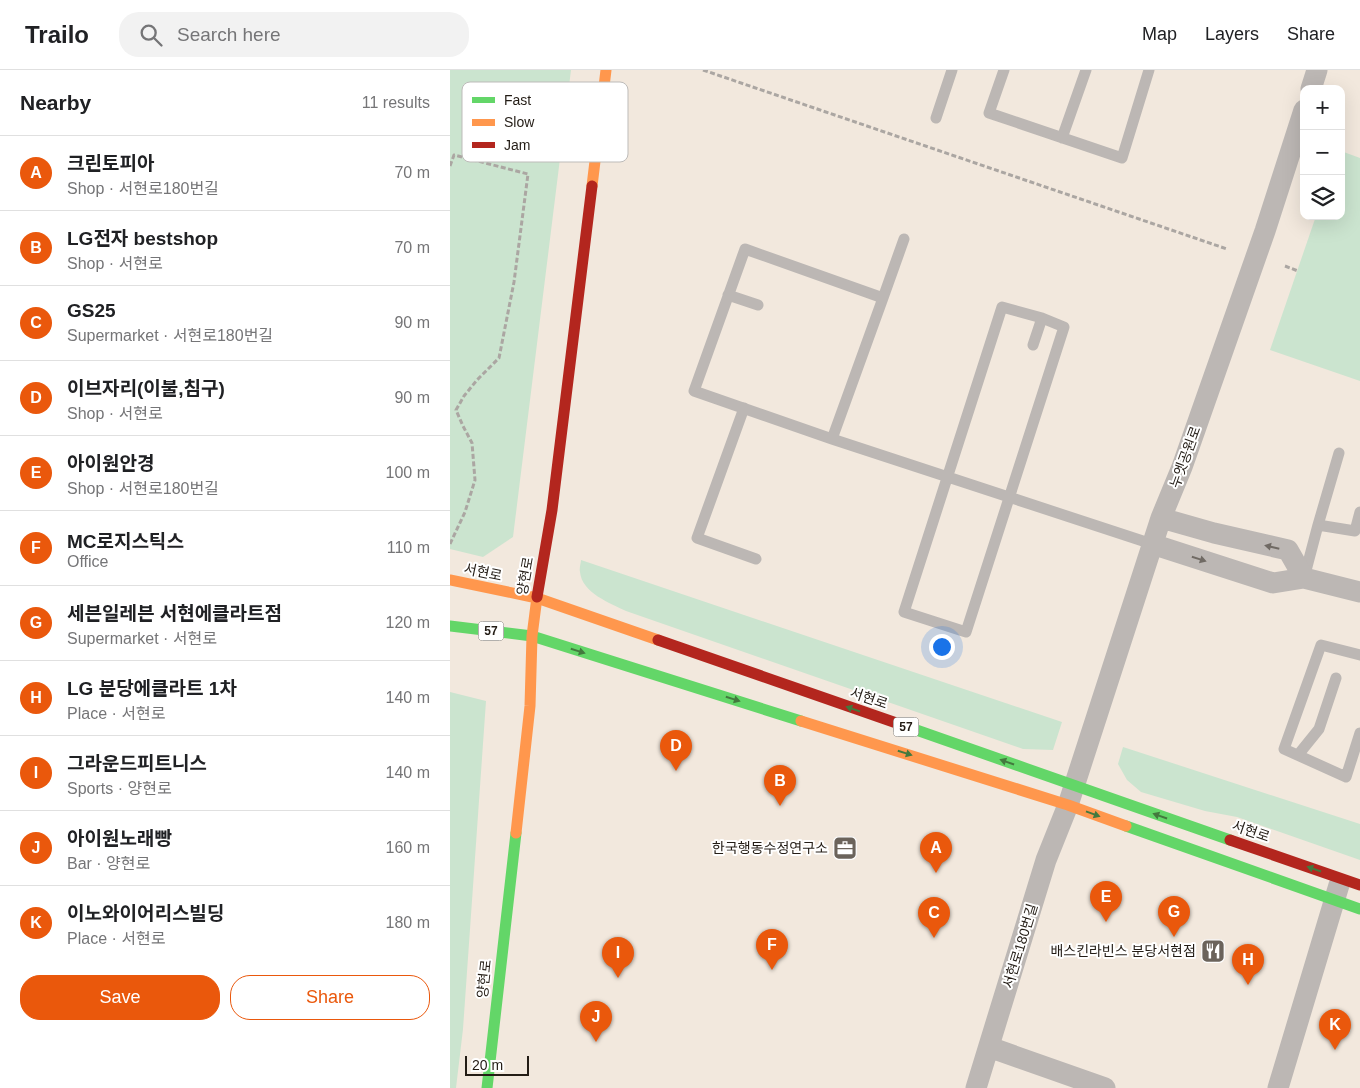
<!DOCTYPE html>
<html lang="en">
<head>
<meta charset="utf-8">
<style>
  :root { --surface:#fff; --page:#f2f2f2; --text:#202124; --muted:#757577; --line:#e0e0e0; --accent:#ea580c }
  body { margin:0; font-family:Helvetica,"Noto Sans KR",sans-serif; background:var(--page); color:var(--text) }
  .controls { position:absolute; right:15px; top:15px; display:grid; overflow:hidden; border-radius:10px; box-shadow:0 5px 20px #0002 }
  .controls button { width:45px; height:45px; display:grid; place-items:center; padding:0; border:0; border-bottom:1px solid var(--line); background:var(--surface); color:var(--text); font:25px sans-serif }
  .scale { position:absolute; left:15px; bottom:12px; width:64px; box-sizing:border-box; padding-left:5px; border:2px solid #231c15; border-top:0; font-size:14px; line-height:18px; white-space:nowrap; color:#231c15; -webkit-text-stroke:4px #fff; paint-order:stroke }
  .you { position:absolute; left:491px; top:576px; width:18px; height:18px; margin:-12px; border:4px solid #fff; border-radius:50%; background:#1a73e8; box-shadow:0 0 0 8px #1a73e833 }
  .badge { display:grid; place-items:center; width:32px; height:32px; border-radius:50%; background:var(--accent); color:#fff; font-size:16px; font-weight:700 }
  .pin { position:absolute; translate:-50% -41px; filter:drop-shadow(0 1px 2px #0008) }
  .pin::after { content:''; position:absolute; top:26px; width:18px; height:15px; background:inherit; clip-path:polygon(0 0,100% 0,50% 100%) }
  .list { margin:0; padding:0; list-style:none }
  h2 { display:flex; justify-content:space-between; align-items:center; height:65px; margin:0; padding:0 20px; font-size:21px }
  h2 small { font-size:16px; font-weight:400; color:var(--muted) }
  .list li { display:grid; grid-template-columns:32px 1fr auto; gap:15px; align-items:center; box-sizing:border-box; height:75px; padding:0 20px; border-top:1px solid var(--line) }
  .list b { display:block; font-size:19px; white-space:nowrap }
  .list p { margin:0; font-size:16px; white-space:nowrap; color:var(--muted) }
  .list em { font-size:16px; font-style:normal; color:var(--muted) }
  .actions { display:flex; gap:10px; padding:15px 20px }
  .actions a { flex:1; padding:11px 0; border:1px solid var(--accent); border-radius:20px; text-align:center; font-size:18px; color:var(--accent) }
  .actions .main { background:var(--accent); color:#fff }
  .icon { flex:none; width:28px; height:28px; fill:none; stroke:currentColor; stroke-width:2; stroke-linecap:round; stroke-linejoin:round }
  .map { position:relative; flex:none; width:910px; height:1018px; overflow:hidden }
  header { display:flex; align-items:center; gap:30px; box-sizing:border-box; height:70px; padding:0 25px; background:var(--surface); border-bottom:1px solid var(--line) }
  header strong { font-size:24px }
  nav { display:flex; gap:28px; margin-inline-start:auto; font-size:18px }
  .search { width:350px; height:45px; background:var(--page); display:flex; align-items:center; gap:12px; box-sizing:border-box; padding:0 18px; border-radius:20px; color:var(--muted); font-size:19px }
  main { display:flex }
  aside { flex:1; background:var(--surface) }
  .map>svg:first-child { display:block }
  .green { fill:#cbe4cf }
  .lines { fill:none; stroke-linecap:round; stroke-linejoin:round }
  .path { stroke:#aba6a2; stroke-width:3; stroke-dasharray:5 2.5; stroke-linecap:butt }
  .lane { stroke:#bcb7b4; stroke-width:11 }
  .street { stroke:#bcb7b4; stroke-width:21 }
  .fast { stroke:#63d668; stroke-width:11 }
  .slow { stroke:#ff974d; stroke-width:11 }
  .jam { stroke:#b3261e; stroke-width:11 }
  .oneway { fill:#706a64 }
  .oneway2 { fill:#43793e }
  .labels { text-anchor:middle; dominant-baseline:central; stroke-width:4; stroke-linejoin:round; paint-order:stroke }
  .shield { fill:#fff; stroke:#65605b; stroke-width:1 }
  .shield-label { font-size:12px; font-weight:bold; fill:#231c15 }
  .street-label { font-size:14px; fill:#231c15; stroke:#fff }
  .poi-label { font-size:14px; fill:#231c15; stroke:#fff; text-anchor:end }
  .key { fill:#fff; stroke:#bdbbb9; stroke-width:1 }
  .key-label { font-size:14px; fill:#231c15 }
</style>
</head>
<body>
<header>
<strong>Trailo</strong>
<div class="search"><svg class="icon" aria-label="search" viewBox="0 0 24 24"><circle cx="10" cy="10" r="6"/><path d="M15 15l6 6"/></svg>Search here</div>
<nav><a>Map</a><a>Layers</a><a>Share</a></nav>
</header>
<main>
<aside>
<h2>Nearby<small>11 results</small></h2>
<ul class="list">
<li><span class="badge">A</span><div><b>크린토피아</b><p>Shop · 서현로180번길</p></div><em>70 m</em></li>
<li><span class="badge">B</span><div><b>LG전자 bestshop</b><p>Shop · 서현로</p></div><em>70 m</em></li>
<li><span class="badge">C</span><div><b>GS25</b><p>Supermarket · 서현로180번길</p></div><em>90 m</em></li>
<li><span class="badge">D</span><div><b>이브자리(이불,침구)</b><p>Shop · 서현로</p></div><em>90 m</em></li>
<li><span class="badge">E</span><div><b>아이원안경</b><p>Shop · 서현로180번길</p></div><em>100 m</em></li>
<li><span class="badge">F</span><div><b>MC로지스틱스</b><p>Office</p></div><em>110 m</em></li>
<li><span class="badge">G</span><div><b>세븐일레븐 서현에클라트점</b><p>Supermarket · 서현로</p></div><em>120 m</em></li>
<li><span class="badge">H</span><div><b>LG 분당에클라트 1차</b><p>Place · 서현로</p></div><em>140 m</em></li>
<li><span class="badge">I</span><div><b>그라운드피트니스</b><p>Sports · 양현로</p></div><em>140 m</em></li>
<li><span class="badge">J</span><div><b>아이원노래빵</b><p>Bar · 양현로</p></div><em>160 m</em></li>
<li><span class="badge">K</span><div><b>이노와이어리스빌딩</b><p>Place · 서현로</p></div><em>180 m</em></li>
</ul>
<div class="actions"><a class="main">Save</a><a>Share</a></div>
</aside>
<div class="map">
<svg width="910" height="1018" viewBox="0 0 910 1018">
  <rect width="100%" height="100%" fill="#f2e8dd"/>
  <path class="green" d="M 0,0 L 121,0 L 63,467 L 33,487 L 0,479 Z
    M 891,81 L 910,88 L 910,311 L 820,280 L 866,146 L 891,146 Z
    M 131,490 L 612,652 L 603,680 L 573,679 L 176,541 C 160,533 132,523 130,502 C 129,498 131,493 131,490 Z
    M 0,622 L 36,631 L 13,959 L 6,1018 L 0,1018 Z
    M 673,677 L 910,754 L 910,790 L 787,747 L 755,741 L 691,722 L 677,710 L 668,694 Z"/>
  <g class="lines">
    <path class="path" d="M 253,0 L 777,179
      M 0,96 L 4,85 L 78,104 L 64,212 L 49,288 L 27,310 L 14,326 L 6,340 L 13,356 L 22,373 L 25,410 L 15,442 L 0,474
      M 835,196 L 848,201"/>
    <path class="lane" d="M 554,0 L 539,43 L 672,88 L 699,0
      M 486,48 L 502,0
      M 612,68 L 636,0
      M 278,225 L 308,235
      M 433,228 L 454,169
      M 552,237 L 592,248 L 614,257 L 516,562 L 454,542 Z
      M 583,275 L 592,248
      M 294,338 L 247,468 L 306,489
      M 382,369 L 433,228 L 295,179 L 244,321 L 382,369 L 702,474
      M 868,455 L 905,461 L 910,442
      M 854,508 L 868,455 L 889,383
      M 910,585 L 871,575 L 834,679 L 896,707 L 910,663
      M 848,685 L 869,659 L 886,608"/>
    <path class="street" d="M 861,19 L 867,0
      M 711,448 L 764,463 L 838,480 L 854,508
      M 702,474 L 823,513 L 854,508 L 910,522
      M 539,977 L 655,1018
      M 526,1018 L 596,790 L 618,735 L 711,448 L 732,397 L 815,161 L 854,40
      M 828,1018 L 889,815"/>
    <path class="fast" d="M 0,556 L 82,566 L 351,651
      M 455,656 L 780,770
      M 676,756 L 910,839
      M 37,1018 L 66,763"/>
    <path class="slow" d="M 142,116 L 156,0
      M 0,510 L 87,528 L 208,570
      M 351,651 L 618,735 L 676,756
      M 66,763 L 80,636 L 82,566 L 87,527"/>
    <path class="jam" d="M 87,527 L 102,440 L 142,116
      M 208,570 L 455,656
      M 780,770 L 910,815"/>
  </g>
  <defs><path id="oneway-solid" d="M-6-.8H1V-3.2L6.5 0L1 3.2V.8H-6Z" transform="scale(1.25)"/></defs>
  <g class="oneway">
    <use href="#oneway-solid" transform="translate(822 477) rotate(-167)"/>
    <use href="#oneway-solid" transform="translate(749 489) rotate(18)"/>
  </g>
  <g class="oneway2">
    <use href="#oneway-solid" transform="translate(128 581) rotate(17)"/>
    <use href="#oneway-solid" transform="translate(283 629) rotate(17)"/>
    <use href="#oneway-solid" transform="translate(403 639) rotate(-161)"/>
    <use href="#oneway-solid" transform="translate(455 683) rotate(17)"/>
    <use href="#oneway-solid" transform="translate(557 692) rotate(-161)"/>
    <use href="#oneway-solid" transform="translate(643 744) rotate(20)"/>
    <use href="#oneway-solid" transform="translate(710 746) rotate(-161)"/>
    <use href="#oneway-solid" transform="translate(864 799) rotate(-161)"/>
  </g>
  <defs>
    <g id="office-square" transform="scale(1.25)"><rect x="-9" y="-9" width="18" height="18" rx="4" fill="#6b635b" stroke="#fff"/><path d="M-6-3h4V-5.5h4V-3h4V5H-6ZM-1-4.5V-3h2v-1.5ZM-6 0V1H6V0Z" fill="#fff"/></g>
    <g id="restaurant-square" transform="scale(1.25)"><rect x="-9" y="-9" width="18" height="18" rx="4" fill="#6b635b" stroke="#fff"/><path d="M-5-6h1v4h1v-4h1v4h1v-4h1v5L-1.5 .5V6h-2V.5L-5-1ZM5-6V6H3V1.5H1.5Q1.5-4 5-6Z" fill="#fff"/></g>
  </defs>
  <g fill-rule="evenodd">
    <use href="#office-square" x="395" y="778"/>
    <use href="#restaurant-square" x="763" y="881"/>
  </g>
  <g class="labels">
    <g class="shield">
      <rect x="28.5" y="551.5" width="25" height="19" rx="4"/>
      <rect x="443.5" y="647.5" width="25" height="19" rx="4"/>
    </g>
    <g class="shield-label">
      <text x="41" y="561">57</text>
      <text x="456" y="657">57</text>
    </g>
    <g class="street-label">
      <text transform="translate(735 387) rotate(-70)">누엣공원로</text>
      <text transform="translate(33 502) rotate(12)">서현로</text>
      <text transform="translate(75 506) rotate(-80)">양현로</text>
      <text transform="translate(419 628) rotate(19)">서현로</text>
      <text transform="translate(801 761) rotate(19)">서현로</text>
      <text transform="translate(570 876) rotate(-73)">서현로180번길</text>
      <text transform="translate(34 909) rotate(-84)">양현로</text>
    </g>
    <g class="poi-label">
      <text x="378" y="778">한국행동수정연구소</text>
      <text x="746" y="881">배스킨라빈스 분당서현점</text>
    </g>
  </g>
  <rect x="12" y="12" width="166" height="80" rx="8" class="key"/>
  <rect x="22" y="27" width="23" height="6" fill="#63d668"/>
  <rect x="22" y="49" width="23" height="7" fill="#ff974d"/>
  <rect x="22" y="72" width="23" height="6" fill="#b3261e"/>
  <g class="key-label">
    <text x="54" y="35">Fast</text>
    <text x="54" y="57">Slow</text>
    <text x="54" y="80">Jam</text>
  </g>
</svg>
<div class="controls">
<button>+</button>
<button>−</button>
<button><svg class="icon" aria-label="layers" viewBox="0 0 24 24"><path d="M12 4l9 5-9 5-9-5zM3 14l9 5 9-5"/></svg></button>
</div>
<div class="scale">20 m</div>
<div class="you"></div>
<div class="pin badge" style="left:486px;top:803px">A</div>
<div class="pin badge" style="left:330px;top:736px">B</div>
<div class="pin badge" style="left:484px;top:868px">C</div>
<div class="pin badge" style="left:226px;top:701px">D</div>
<div class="pin badge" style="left:656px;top:852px">E</div>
<div class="pin badge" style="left:322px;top:900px">F</div>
<div class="pin badge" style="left:724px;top:867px">G</div>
<div class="pin badge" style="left:798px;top:915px">H</div>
<div class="pin badge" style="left:168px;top:908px">I</div>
<div class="pin badge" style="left:146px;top:972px">J</div>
<div class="pin badge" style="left:885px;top:980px">K</div>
</div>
</main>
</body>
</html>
